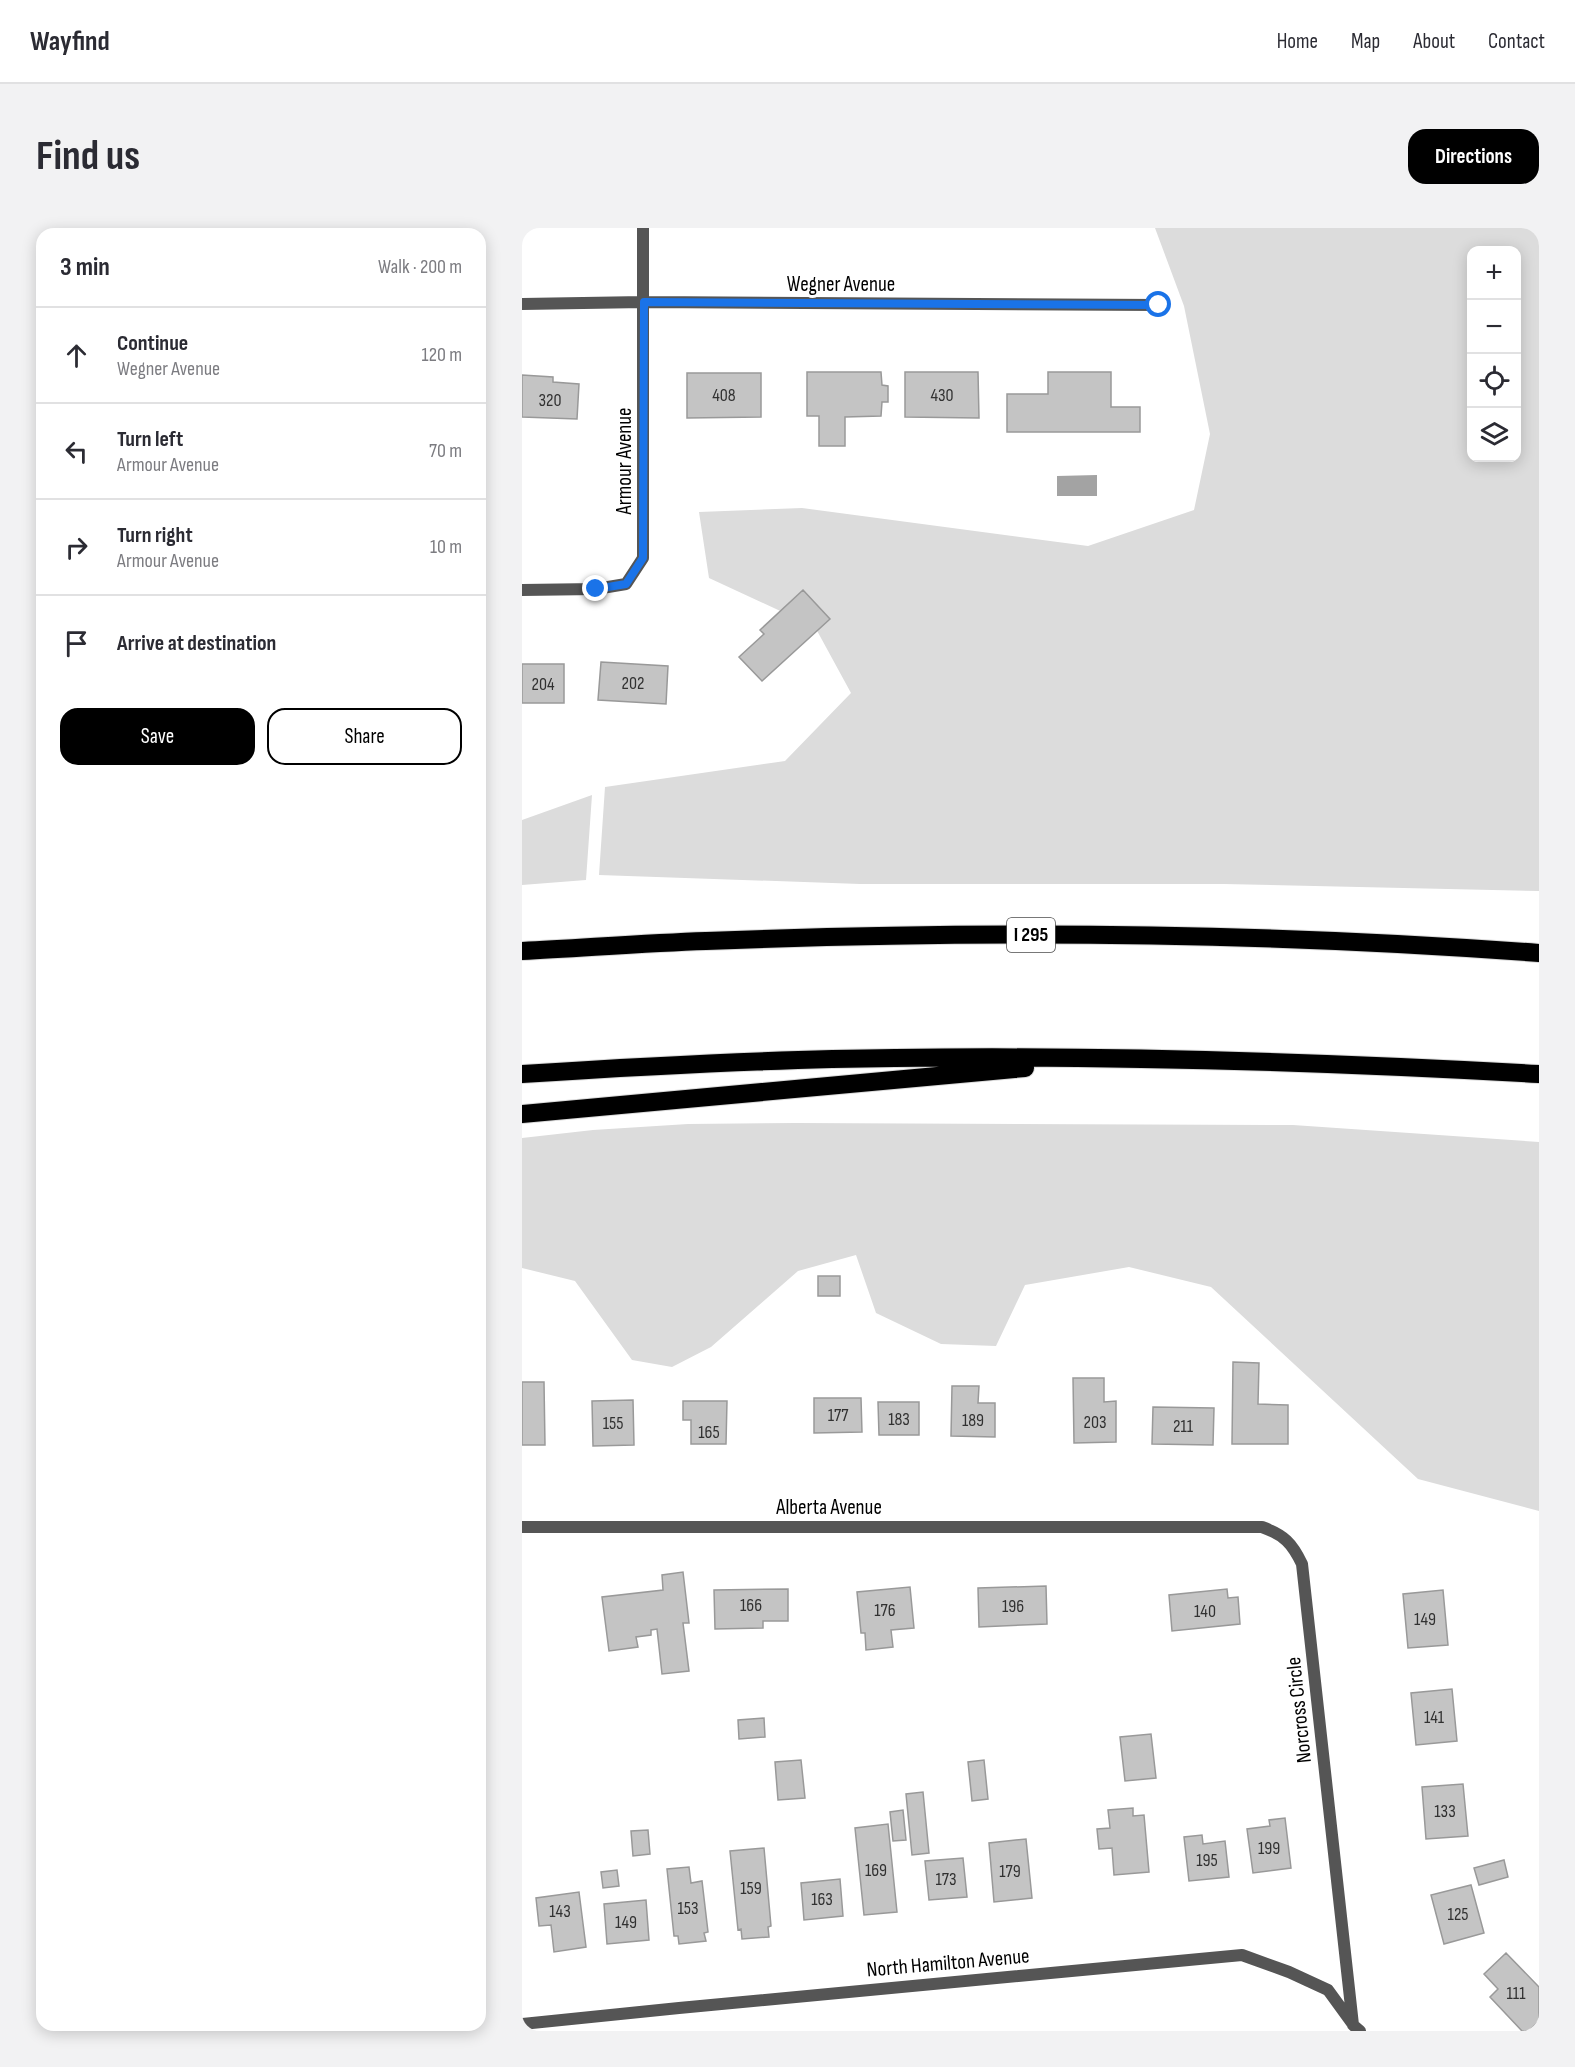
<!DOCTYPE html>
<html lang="en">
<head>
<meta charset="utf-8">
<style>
  :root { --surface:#fff; --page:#f2f2f3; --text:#2b2b33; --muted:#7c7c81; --line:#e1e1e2; --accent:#000 }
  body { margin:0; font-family:"Sofia Sans Condensed",sans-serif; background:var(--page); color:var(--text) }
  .controls { position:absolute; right:18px; top:18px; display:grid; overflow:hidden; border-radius:12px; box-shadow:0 3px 15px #0003 }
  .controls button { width:54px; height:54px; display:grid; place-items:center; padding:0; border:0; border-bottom:2px solid var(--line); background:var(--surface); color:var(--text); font:30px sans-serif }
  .stop { position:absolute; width:18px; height:18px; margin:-14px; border:4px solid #1a73e8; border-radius:50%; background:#fff }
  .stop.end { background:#1a73e8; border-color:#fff; box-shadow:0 2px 6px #0008 }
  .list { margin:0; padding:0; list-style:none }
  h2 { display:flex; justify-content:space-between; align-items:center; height:78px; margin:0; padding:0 24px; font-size:26px }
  h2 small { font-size:20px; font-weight:400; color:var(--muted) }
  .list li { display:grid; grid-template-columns:39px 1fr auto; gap:18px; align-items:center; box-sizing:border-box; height:96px; padding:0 24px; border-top:2px solid var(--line) }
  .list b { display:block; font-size:22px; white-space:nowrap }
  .list p { margin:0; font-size:20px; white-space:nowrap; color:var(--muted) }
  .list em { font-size:20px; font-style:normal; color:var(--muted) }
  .actions { display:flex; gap:12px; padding:18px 24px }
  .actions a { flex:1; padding:14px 0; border:2px solid var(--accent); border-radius:18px; text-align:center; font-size:21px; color:var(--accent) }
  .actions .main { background:var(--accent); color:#fff }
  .icon { flex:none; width:33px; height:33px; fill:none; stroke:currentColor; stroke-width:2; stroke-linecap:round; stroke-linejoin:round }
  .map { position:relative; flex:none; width:1017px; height:1803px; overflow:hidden; border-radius:18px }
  header { display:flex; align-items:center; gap:36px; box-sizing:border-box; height:84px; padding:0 30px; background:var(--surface); border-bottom:2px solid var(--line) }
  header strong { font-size:28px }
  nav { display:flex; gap:33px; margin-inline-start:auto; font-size:21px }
  .intro { display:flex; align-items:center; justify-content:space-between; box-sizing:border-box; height:144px; padding:0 36px }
  h1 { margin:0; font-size:42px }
  .button { padding:15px 27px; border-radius:18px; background:var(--accent); color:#fff; font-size:21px; font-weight:700 }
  main { display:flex; gap:36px; padding:0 36px }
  aside { flex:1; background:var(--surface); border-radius:18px; box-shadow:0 3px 15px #0003 }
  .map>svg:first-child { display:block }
  .green { fill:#dcdcdc; fill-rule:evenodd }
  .water { fill:#a3a3a3 }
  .building { fill:#c4c4c4; stroke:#999; stroke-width:1.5 }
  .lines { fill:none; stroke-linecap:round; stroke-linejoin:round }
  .highway-casing { stroke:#dbdbdb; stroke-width:20 }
  .street { stroke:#555; stroke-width:12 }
  .highway { stroke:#000; stroke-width:18 }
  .route { stroke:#1a73e8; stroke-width:8 }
  .labels { text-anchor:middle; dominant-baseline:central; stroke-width:6; stroke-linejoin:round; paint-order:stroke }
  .number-label { font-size:18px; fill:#313131 }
  .shield { fill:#fff; stroke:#4c4c4c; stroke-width:1.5 }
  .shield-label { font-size:20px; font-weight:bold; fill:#000 }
  .street-label { font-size:21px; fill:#000; stroke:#fff }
</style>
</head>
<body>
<header>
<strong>Wayfind</strong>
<nav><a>Home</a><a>Map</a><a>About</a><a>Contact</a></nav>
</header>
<div class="intro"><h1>Find us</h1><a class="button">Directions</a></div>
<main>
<aside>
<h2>3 min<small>Walk · 200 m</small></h2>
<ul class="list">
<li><svg class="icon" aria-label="ahead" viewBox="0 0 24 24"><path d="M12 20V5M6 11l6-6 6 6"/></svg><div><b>Continue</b><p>Wegner Avenue</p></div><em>120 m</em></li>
<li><svg class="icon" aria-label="left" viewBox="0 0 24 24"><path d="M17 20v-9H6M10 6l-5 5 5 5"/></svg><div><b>Turn left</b><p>Armour Avenue</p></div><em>70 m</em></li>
<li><svg class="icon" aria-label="right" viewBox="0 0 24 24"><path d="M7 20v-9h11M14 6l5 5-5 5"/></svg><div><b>Turn right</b><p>Armour Avenue</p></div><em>10 m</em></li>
<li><svg class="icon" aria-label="arrive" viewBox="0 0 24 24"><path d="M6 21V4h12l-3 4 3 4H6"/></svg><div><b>Arrive at destination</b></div></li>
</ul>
<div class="actions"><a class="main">Save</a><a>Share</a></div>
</aside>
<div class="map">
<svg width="1017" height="1803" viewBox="0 0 1017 1803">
  <rect width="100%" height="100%" fill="#fff"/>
  <path class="green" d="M 633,0 L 1017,0 L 1017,663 L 702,656 L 338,656 L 77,647 L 83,559 L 263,533 L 329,465 L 293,399 L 187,350 L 177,284 L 280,280 L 566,318 L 672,282 L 688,206 L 662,78 ZM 950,22 L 994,22 L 994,230 L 950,230 Z
    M 70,567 L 64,652 L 0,657 L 0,592 Z
    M 274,895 L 771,897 L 1017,914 L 1017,1283 L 896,1251 L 689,1059 L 607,1039 L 503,1057 L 474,1118 L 419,1116 L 354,1085 L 334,1027 L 276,1043 L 189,1119 L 150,1139 L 110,1132 L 53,1053 L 0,1040 L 0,910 L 71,902 L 166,896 Z"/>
  <path class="water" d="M 575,247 L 575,268 L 535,268 L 535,248 Z"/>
  <path class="building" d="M 285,144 L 359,144 L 360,157 L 366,158 L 366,174 L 360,174 L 359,188 L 323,189 L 323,218 L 297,218 L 297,188 L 285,188 Z
    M 383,144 L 456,144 L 457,190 L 383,189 Z
    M 526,144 L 589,144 L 589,179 L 618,179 L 618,204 L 485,204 L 485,166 L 526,166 Z
    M 165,145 L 239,145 L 239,189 L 165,190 Z
    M 0,147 L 31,149 L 31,154 L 57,156 L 55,191 L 0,189 Z
    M 281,362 L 308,391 L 240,453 L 217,429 L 242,406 L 238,402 Z
    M 79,434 L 146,438 L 144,476 L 76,472 Z
    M 0,436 L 42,436 L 42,475 L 0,475 Z
    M 296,1048 L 318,1048 L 318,1068 L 296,1068 Z
    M 711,1134 L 737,1135 L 736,1176 L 766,1177 L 766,1216 L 710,1216 Z
    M 551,1150 L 582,1150 L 582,1174 L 594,1173 L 594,1214 L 552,1215 Z
    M 0,1154 L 22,1154 L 23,1217 L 0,1217 Z
    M 430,1158 L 457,1158 L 456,1175 L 473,1175 L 473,1209 L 429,1208 Z
    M 292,1170 L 339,1170 L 340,1204 L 292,1205 Z
    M 111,1172 L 112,1217 L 71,1218 L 70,1173 Z
    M 161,1173 L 205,1173 L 204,1216 L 169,1216 L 169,1192 L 161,1192 Z
    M 356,1174 L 397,1174 L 397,1207 L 357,1207 Z
    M 631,1179 L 692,1180 L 691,1217 L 630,1216 Z
    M 161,1344 L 167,1395 L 161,1395 L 167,1443 L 140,1446 L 135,1401 L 129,1402 L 129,1407 L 114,1409 L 116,1419 L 87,1423 L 80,1369 L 141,1362 L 140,1347 Z
    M 524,1358 L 525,1396 L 457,1399 L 456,1360 Z
    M 388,1359 L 392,1400 L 369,1402 L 371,1419 L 344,1422 L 343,1405 L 339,1405 L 335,1364 Z
    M 266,1361 L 266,1393 L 241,1393 L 241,1400 L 193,1401 L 192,1362 Z
    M 705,1361 L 706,1370 L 716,1369 L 718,1396 L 650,1403 L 647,1367 Z
    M 921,1362 L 926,1417 L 886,1420 L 881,1366 Z
    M 930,1461 L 935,1513 L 894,1517 L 889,1465 Z
    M 242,1490 L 243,1509 L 217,1511 L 216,1492 Z
    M 629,1506 L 634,1550 L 603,1553 L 598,1509 Z
    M 279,1532 L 283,1570 L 256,1572 L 253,1534 Z
    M 462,1532 L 466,1571 L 450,1573 L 446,1534 Z
    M 941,1556 L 946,1608 L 904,1611 L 900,1559 Z
    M 401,1564 L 407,1625 L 390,1627 L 384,1566 Z
    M 611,1580 L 611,1588 L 622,1587 L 627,1644 L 592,1647 L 590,1620 L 577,1621 L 575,1601 L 588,1600 L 586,1582 Z
    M 381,1582 L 384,1612 L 371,1613 L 368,1584 Z
    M 763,1590 L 769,1640 L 731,1645 L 725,1601 L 748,1598 L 747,1592 Z
    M 366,1596 L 375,1684 L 342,1687 L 333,1600 Z
    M 126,1602 L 128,1626 L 111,1628 L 109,1603 Z
    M 680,1607 L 681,1616 L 703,1613 L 707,1649 L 667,1653 L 662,1609 Z
    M 504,1611 L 510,1670 L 472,1674 L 467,1615 Z
    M 242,1620 L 249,1698 L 246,1699 L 247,1709 L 220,1711 L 219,1701 L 216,1702 L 208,1623 Z
    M 441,1630 L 445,1669 L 407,1672 L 403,1633 Z
    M 982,1632 L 986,1649 L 957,1657 L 952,1640 Z
    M 167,1639 L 169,1655 L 180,1653 L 186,1704 L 182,1705 L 184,1713 L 157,1716 L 156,1708 L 152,1708 L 145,1641 Z
    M 95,1642 L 97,1658 L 81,1660 L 79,1644 Z
    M 318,1651 L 321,1688 L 282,1692 L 279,1655 Z
    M 949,1657 L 962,1705 L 922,1716 L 909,1667 Z
    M 57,1664 L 64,1719 L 32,1724 L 29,1697 L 17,1698 L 14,1670 Z
    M 124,1672 L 127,1712 L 85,1716 L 82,1676 Z
    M 984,1725 L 1017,1759 L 1017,1793 L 1007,1803 L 1000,1803 L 968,1769 L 976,1761 L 962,1746 Z"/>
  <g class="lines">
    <g class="highway-casing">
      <path id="highway" d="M 0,723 C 61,720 123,715 184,713 C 461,702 740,704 1017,725
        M 0,846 C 124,838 248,831 373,830 C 588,827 802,834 1017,846
        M 0,886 L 503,840"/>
    </g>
    <path class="street" d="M 0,76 L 122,74 L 637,77
      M 0,362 L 74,361 L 104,356 L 121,330 L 121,0
      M 0,1299 L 740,1299 C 762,1307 770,1315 780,1336 L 831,1797 L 838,1803
      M 0,1796 L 157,1780 L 720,1727 L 767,1744 L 806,1762 L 830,1795"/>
    <use href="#highway" class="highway"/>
  </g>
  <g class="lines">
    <path class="route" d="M 74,361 L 104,356 L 121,330 L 122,74 L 637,77"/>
  </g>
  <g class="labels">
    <g class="number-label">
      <text x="202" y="167">408</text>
      <text x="420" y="167">430</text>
      <text x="28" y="172">320</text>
      <text x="111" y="455">202</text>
      <text x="21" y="456">204</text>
      <text x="316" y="1187">177</text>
      <text x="377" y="1191">183</text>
      <text x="451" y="1192">189</text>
      <text x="573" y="1194">203</text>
      <text x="91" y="1195">155</text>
      <text x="661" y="1198">211</text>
      <text x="187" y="1204">165</text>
      <text x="229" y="1377">166</text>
      <text x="491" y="1378">196</text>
      <text x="363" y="1382">176</text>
      <text x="683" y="1383">140</text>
      <text x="903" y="1391">149</text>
      <text x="912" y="1489">141</text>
      <text x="923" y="1583">133</text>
      <text x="747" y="1620">199</text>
      <text x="685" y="1632">195</text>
      <text x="354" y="1642">169</text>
      <text x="488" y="1643">179</text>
      <text x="424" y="1651">173</text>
      <text x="229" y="1660">159</text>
      <text x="300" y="1671">163</text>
      <text x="166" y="1680">153</text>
      <text x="38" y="1683">143</text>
      <text x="936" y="1686">125</text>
      <text x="104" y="1694">149</text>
      <text x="994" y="1765">111</text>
    </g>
    <rect class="shield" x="485" y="690" width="48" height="34" rx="4.5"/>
    <g class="shield-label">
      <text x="509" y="707">I 295</text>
    </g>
    <g class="street-label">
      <text x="319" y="56">Wegner Avenue</text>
      <text transform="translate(102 233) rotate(-90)">Armour Avenue</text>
      <text x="307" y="1279">Alberta Avenue</text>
      <text transform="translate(777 1482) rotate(-96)">Norcross Circle</text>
      <text transform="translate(426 1735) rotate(-5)">North Hamilton Avenue</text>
    </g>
  </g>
</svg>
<div class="controls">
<button>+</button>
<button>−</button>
<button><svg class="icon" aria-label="locate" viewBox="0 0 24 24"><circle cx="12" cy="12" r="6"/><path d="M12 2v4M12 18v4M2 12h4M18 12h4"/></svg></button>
<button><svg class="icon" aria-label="layers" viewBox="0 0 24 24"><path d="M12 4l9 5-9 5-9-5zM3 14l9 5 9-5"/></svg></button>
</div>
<div class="stop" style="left:637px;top:77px"></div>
<div class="stop end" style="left:74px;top:361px"></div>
</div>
</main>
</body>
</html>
